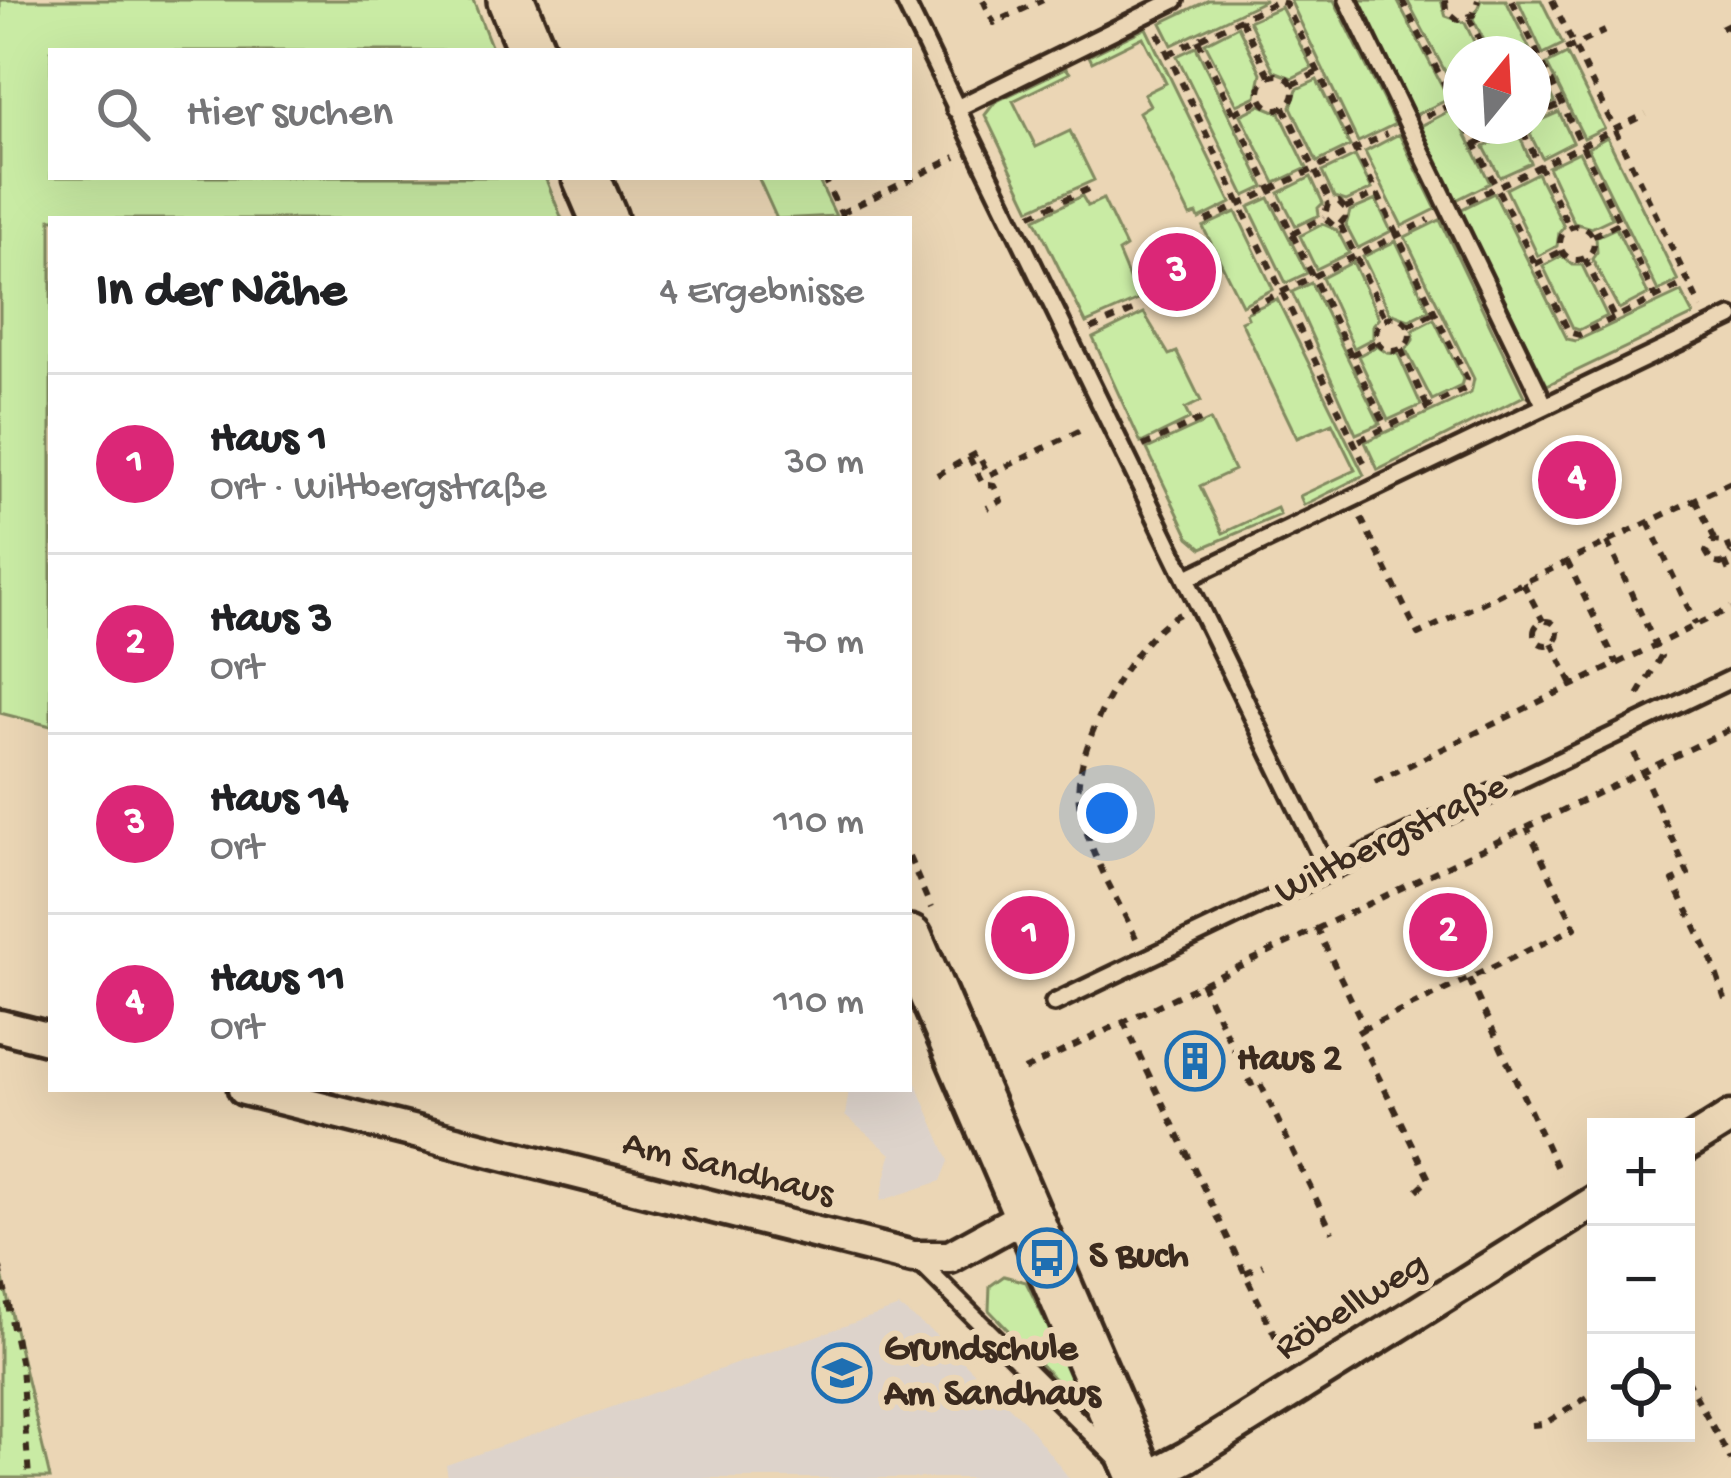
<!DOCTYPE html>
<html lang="de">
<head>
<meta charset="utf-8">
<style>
  :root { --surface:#fff; --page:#f2f2f2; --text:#202124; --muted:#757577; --line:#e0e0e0; --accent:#db2777 }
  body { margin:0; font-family:"Gochi Hand",sans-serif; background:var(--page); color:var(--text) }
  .controls { position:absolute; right:36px; bottom:36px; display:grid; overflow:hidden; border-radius:0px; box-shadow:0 12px 48px #0002 }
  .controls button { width:108px; height:108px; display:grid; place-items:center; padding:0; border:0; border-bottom:3px solid var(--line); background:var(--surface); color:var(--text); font:60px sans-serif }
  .compass { position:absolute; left:1443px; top:36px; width:108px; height:108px; border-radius:50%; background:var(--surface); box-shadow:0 12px 48px #0002; rotate:18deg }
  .you { position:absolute; left:1107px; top:813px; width:42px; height:42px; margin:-30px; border:9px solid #fff; border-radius:50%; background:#1a73e8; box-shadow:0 0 0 18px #1a73e833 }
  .badge { display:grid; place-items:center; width:78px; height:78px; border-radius:50%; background:var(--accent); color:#fff; font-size:39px; font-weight:700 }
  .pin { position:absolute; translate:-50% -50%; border:6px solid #fff; box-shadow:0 3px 12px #0006 }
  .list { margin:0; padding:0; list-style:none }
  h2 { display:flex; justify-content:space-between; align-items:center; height:156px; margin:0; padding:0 48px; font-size:51px }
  h2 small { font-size:39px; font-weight:400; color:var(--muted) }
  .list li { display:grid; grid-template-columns:78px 1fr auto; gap:36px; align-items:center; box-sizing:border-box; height:180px; padding:0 48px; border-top:3px solid var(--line) }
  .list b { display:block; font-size:45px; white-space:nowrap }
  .list p { margin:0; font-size:39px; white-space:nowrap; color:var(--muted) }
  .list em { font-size:39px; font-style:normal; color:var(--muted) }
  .icon { flex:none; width:66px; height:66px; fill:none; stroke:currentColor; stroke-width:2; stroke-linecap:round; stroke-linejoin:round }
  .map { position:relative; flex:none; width:1731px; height:1478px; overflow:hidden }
  .search { position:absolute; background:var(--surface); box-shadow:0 12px 48px #0002; left:48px; top:48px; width:864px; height:132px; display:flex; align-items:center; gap:30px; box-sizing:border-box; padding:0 42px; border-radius:0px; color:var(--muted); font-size:45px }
  .panel { position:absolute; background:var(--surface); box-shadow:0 12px 48px #0002; left:48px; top:216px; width:864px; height:876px; border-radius:0px }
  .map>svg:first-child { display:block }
  .built { fill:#ddd3cb }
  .green { fill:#c9eba4; stroke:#828a61; stroke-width:3 }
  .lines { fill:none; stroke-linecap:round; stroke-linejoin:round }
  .lane-casing { stroke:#3b2a1e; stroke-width:24 }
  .street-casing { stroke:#3b2a1e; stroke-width:39 }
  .secondary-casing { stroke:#3b2a1e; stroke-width:54 }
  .path { stroke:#3b2a1e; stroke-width:6; stroke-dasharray:9 9; stroke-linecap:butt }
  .lane { stroke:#ebd6b5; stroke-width:15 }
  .street { stroke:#ebd6b5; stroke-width:30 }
  .secondary { stroke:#ebd6b5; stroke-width:45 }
  .labels { text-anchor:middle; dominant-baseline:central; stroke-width:12; stroke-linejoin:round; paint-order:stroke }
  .street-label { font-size:39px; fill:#3b2a1e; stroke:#ebd6b5 }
  .poi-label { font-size:39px; font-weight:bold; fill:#3b2a1e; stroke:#ebd6b5; text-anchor:start }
</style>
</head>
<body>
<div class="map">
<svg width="1731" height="1478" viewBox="0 0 1731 1478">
  <rect width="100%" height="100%" fill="#ebd6b5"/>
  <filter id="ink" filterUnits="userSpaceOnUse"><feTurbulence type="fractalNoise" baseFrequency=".00833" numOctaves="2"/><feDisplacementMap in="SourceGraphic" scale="24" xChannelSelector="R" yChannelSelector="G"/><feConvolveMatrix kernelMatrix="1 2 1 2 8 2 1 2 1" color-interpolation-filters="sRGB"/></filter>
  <g filter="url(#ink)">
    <path class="built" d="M 909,1066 L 949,1161 L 941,1181 L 880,1201 L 891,1154 L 845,1116 L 849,1089 L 909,1089 Z
      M 899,1307 L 936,1335 L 1025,1422 L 1069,1478 L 448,1478 L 446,1465 Z"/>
    <path class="green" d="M 0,0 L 473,0 L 493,51 L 51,51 L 51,177 L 545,177 L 562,219 L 51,219 L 51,726 L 0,713 Z
      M 1209,0 L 1266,0 L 1172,45 L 1161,23 Z
      M 1290,0 L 1334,0 L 1395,124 L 1358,142 Z
      M 1357,0 L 1397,0 L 1449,99 L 1415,115 Z
      M 1407,0 L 1441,0 L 1446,16 L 1465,23 L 1480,54 L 1461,54 L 1461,92 L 1457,94 Z
      M 1481,0 L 1506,0 L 1532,54 L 1491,54 L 1473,19 Z
      M 1518,0 L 1541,0 L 1563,44 L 1543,54 Z
      M 1281,7 L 1312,68 L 1292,78 L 1274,71 L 1249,21 Z
      M 1238,26 L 1261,73 L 1256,96 L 1237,105 L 1205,43 Z
      M 1146,28 L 1231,203 L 1199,219 L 1197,214 L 1190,216 L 1139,112 L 1150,105 L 1144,94 L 1166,83 L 1143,37 L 1092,62 L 1089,56 Z
      M 1196,47 L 1264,187 L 1245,196 L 1177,56 Z
      M 1567,54 L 1604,128 L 1584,138 L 1547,64 Z
      M 1066,68 L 1070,73 L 1013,101 L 1036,147 L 1070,131 L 1094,180 L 1030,209 L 985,115 L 995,102 Z
      M 1539,68 L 1555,102 L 1533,112 L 1533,71 Z
      M 1317,80 L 1350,146 L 1317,162 L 1291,107 L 1297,89 Z
      M 1261,105 L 1280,113 L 1307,168 L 1275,183 L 1241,115 Z
      M 1453,109 L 1490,183 L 1456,200 L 1419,127 Z
      M 1559,112 L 1573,142 L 1542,158 L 1530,134 L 1536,122 Z
      M 1399,134 L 1436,209 L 1402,226 L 1365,152 Z
      M 1508,136 L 1521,139 L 1531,163 L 1500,177 L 1484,147 Z
      M 1607,137 L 1678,281 L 1658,291 L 1588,148 Z
      M 1579,152 L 1612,218 L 1591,228 L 1574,223 L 1548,167 Z
      M 1355,156 L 1372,189 L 1346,201 L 1334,197 L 1322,172 Z
      M 1537,173 L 1564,227 L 1559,233 L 1557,246 L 1538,256 L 1506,189 Z
      M 758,177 L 817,177 L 836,216 L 777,219 Z
      M 1311,177 L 1323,203 L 1318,208 L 1319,215 L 1296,226 L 1279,193 Z
      M 1494,193 L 1567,339 L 1576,341 L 1681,292 L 1693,315 L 1547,385 L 1460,210 Z
      M 1082,196 L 1088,206 L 1103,199 L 1126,247 L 1118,252 L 1138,300 L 1086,323 L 1035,219 Z
      M 1269,198 L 1307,273 L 1286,283 L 1249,207 Z
      M 1376,200 L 1391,231 L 1358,248 L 1346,225 L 1350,211 Z
      M 1236,212 L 1273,289 L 1242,305 L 1203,227 Z
      M 1440,220 L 1524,396 L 1378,470 L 1365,442 L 1471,393 L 1474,379 L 1405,237 Z
      M 1323,224 L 1337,230 L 1349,253 L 1316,269 L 1300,236 Z
      M 1616,228 L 1648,294 L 1619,309 L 1592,259 L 1597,252 L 1596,237 Z
      M 1396,241 L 1429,310 L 1409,320 L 1390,313 L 1363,257 Z
      M 1562,256 L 1573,265 L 1582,265 L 1607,316 L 1579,330 L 1573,328 L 1543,266 Z
      M 1353,262 L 1379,318 L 1373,325 L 1373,338 L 1354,348 L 1322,278 Z
      M 1311,283 L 1380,424 L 1356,434 L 1292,292 Z
      M 1277,299 L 1364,475 L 1304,505 L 1300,496 L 1355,470 L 1332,423 L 1297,438 L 1241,321 L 1248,318 L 1246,313 Z
      M 1144,313 L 1169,355 L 1177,352 L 1201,401 L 1185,409 L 1190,419 L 1141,443 L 1093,338 Z
      M 1434,319 L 1463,379 L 1461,386 L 1432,400 L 1406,350 L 1413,340 L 1413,330 Z
      M 1377,346 L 1387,353 L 1398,354 L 1421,405 L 1388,420 L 1358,356 Z
      M 1210,420 L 1234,470 L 1200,486 L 1223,533 L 1277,508 L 1280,515 L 1202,548 L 1189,537 L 1147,449 Z
      M 0,1266 L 50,1478 L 0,1478 Z
      M 1004,1276 L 1026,1282 L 1080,1392 L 1083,1409 L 989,1310 L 990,1286 Z"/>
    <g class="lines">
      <g class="lane-casing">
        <path id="lane" d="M 904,0 L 1328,871
          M 1348,0 L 1545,406
          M 955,109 L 1175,0
          M 1187,578 L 1731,317
          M 1054,1003 L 1731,679
          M 916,1259 L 1116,1458"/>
      </g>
      <g class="street-casing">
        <path id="street" d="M 0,1026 L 51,1039
          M 244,1089 L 913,1257 L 950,1257 L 1026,1215
          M 1686,1145 L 1731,1117
          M 1147,1478 L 1187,1457 L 1596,1201"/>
      </g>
      <g class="secondary-casing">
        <path id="secondary" d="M 511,0 L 532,51
          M 586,177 L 604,219
          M 909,939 L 1141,1478"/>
      </g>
      <path class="path" d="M 983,0 L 994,23 L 1043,0
        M 1402,0 L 1461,117
        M 1445,0 L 1446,10 L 1458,20 L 1473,15 L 1478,0
        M 1512,0 L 1655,297
        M 1552,0 L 1701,308
        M 1469,18 L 1487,54
        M 1241,19 L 1270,77
        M 1721,28 L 1731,23
        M 1158,33 L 1365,465
        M 1198,40 L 1386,427
        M 1168,54 L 1278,1 L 1285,3 L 1467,379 L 1465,389 L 1354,443
        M 1533,65 L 1605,31
        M1260 92a17 17 0 1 1 34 0a17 17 0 1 1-34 0Z
        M 1292,85 L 1318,72
        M 1284,107 L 1330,201
        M 1234,113 L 1261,99
        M 1426,116 L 1461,100
        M 1533,117 L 1562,104
        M 1466,126 L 1569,332 L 1579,335 L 1688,282
        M 1508,126 L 1513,134 L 1524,134 L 1570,229
        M 1475,145 L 1509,128
        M 823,177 L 843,217 L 839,219
        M 1468,201 L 1646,114
        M 1345,208 L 1377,193
        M 841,213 L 956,157
        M 1031,215 L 1088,189
        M 1206,221 L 1387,134
        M 1340,224 L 1345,218 L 1345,208 L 1339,202 L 1328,204 L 1324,217 L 1333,225 L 1340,224 L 1386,319
        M1560 243a17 17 0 1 1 34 0a17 17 0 1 1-34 0Z
        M 1292,234 L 1324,217
        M 1593,236 L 1619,223
        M 1585,259 L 1614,318
        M 1535,264 L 1562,251
        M 1249,308 L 1429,220
        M1376 334a17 17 0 1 1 34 0a17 17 0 1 1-34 0Z
        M 1408,326 L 1435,312
        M 1091,329 L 1137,309
        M 1401,349 L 1427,406
        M 1351,355 L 1378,341
        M 1143,446 L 1200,420
        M 969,457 L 983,484 L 994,486 L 1001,501 L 987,508
        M 937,475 L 977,453 L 989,475 L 1079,431
        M 1695,499 L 1715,539
        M 1361,518 L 1418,634 L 1731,482
        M 1648,522 L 1696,625
        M 1607,542 L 1661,656 L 1637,697
        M 1731,552 L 1727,542 L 1712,541 L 1706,552 L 1712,562 L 1721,564 L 1731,553
        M 1567,561 L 1617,664
        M 1725,562 L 1731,576
        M 1523,583 L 1543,621
        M1534 633a12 12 0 1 1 24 0a12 12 0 1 1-24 0Z
        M 1552,643 L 1573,686
        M 1634,753 L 1688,874 L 1673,881 L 1712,961 L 1725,999
        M 1375,782 L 1731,608
        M 909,857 L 931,908
        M 1316,927 L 1365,1028 L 1575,928 L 1527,827
        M 1136,938 C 1116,896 1086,848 1079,802 C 1071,751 1134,634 1180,614
        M 1469,979 L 1560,1175
        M 1201,982 L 1251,1084 L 1259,1081 L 1332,1232
        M 1123,1021 L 1280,1346
        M 1365,1028 L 1357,1033 L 1429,1179 L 1417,1190
        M 1024,1070 L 1731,729
        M 0,1267 L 21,1366 L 29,1478
        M 1245,1273 L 1263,1265
        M 1686,1378 L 1731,1460
        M 1532,1425 L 1544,1424 L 1596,1392"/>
      <use href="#lane" class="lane"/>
      <use href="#street" class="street"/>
      <use href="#secondary" class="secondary"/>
    </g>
  </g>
  <defs>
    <g id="building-ring" transform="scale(3)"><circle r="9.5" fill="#ebd6b5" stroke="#1f6fb2" stroke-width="1.5"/><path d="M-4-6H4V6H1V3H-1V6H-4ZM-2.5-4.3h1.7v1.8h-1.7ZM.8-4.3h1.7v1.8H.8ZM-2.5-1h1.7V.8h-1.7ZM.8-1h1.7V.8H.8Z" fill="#1f6fb2"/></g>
    <g id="bus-ring" transform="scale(3)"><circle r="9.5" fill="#ebd6b5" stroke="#1f6fb2" stroke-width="1.5"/><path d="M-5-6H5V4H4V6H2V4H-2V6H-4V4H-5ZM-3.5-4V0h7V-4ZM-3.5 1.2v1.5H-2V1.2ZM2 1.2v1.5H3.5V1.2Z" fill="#1f6fb2"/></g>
    <g id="school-ring" transform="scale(3)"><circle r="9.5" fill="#ebd6b5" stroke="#1f6fb2" stroke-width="1.5"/><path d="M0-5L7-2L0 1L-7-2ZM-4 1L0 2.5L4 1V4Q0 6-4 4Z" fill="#1f6fb2"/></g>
  </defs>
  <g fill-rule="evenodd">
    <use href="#building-ring" x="1195" y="1061"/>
    <use href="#bus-ring" x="1047" y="1258"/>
    <use href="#school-ring" x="842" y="1373"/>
  </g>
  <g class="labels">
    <g class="street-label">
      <text transform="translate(1392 841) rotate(-26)">Wiltbergstraße</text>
      <text transform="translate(728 1171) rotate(14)">Am Sandhaus</text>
      <text transform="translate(1352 1308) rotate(-32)">Röbellweg</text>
    </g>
    <g class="poi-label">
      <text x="1237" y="1061">Haus 2</text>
      <text x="1089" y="1258">S Buch</text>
      <text x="884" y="1351">Grundschule<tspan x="884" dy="45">Am Sandhaus</tspan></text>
    </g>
  </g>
</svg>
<div class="controls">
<button>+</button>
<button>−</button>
<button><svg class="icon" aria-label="locate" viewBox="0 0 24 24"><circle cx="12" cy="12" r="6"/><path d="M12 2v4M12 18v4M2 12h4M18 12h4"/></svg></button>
</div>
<svg class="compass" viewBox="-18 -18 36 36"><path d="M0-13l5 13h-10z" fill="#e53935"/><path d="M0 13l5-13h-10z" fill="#757577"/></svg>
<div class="you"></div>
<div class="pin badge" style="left:1030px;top:935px">1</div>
<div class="pin badge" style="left:1448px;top:932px">2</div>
<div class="pin badge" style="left:1177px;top:272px">3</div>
<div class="pin badge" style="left:1577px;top:480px">4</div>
<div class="search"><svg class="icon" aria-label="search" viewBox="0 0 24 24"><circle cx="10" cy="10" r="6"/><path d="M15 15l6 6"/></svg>Hier suchen</div>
<section class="panel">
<h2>In der Nähe<small>4 Ergebnisse</small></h2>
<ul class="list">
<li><span class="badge">1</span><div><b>Haus 1</b><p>Ort · Wiltbergstraße</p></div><em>30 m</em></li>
<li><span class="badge">2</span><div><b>Haus 3</b><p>Ort</p></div><em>70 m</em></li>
<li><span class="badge">3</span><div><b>Haus 14</b><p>Ort</p></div><em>110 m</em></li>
<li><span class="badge">4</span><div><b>Haus 11</b><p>Ort</p></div><em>110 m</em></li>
</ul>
</section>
</div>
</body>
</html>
